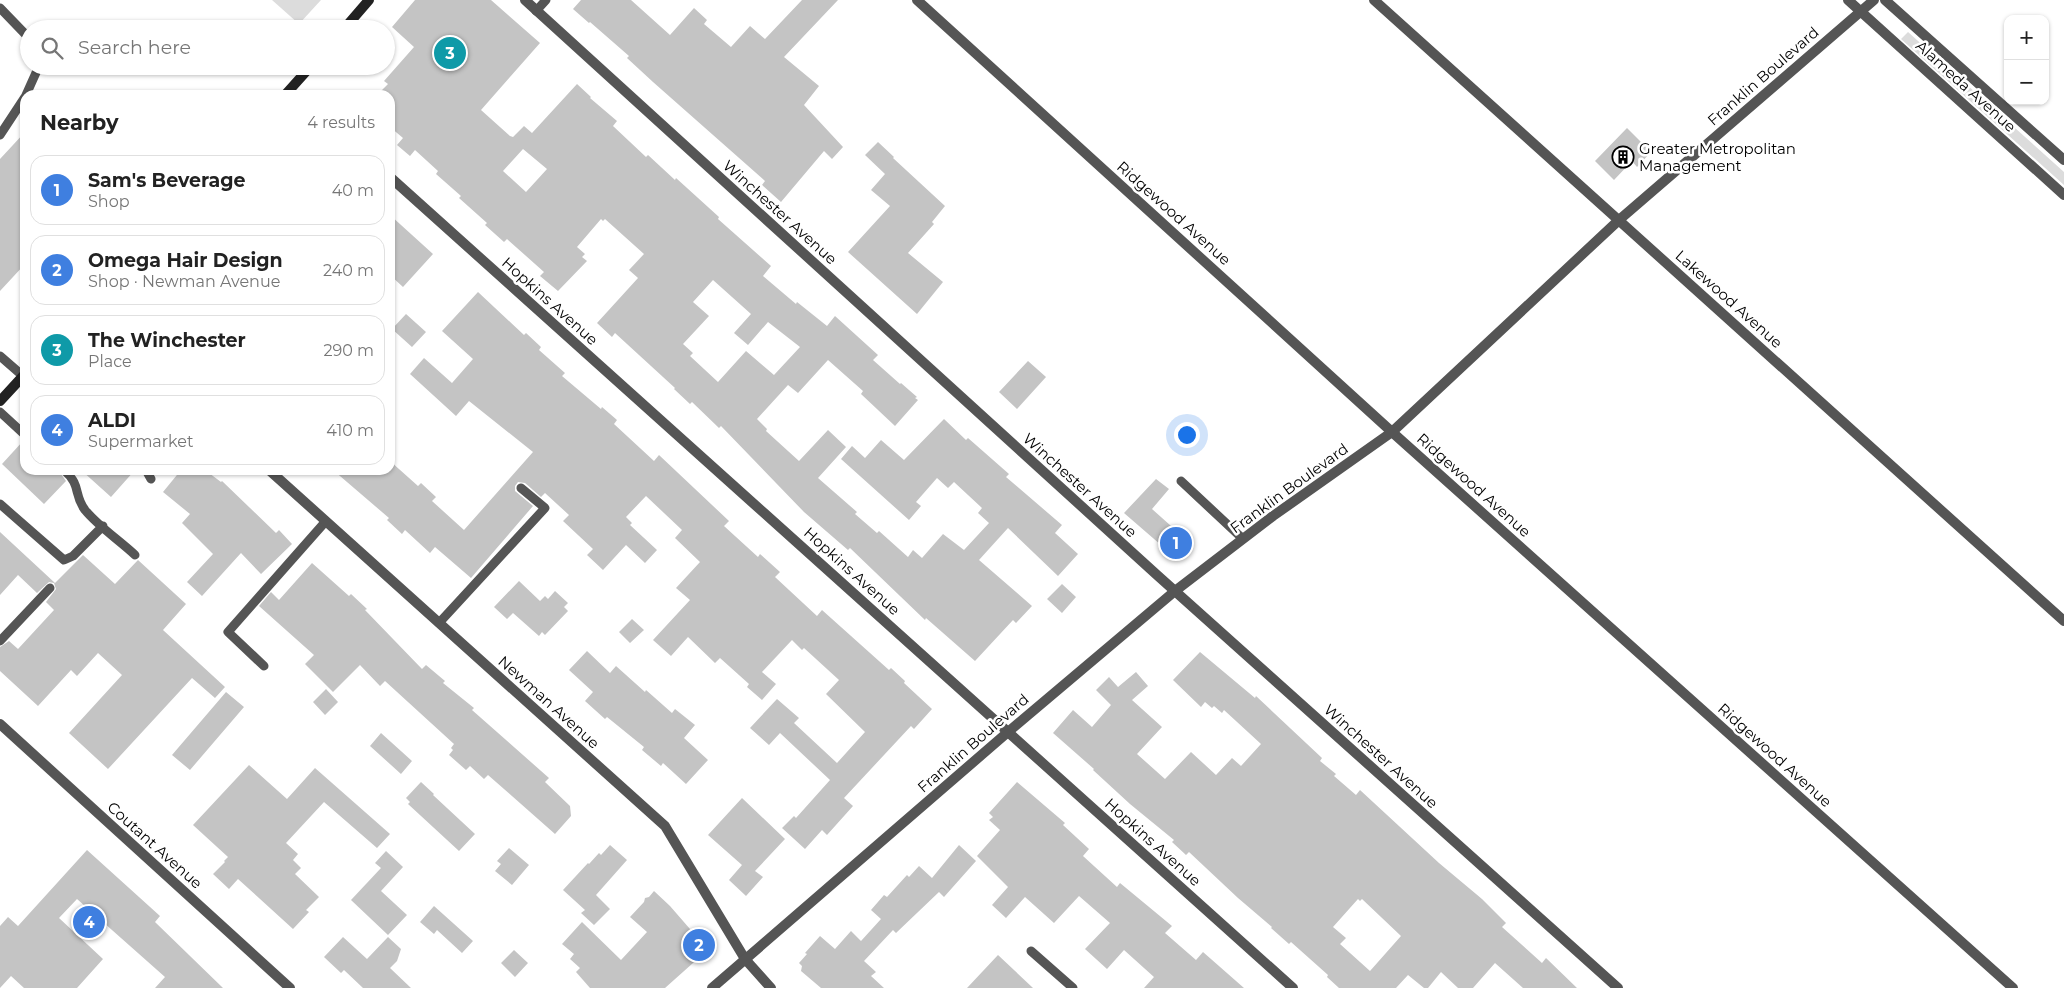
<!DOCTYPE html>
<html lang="en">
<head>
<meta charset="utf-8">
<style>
  :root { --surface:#fff; --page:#f2f2f2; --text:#222; --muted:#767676; --line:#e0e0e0; --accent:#000 }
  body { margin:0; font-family:Montserrat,sans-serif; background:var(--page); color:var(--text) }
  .controls { position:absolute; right:15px; top:15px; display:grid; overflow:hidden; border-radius:10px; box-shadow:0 1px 4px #0004 }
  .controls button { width:45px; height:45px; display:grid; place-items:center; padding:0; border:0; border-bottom:1px solid var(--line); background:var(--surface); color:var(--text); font:25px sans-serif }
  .you { position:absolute; left:1186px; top:434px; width:18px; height:18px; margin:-12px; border:4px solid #fff; border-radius:50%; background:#1a73e8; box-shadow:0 0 0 8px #1a73e833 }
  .badge { display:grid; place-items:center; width:32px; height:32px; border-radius:50%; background:var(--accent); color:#fff; font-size:16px; font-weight:700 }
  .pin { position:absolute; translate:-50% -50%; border:2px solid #fff; box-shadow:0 1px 5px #0006 }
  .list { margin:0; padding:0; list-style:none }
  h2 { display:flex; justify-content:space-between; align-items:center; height:65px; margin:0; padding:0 20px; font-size:21px }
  h2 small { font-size:16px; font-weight:400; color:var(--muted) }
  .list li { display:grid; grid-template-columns:32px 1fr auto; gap:15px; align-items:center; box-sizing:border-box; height:70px; margin:0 10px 10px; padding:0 10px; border:1px solid var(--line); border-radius:15px }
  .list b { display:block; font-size:19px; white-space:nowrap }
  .list p { margin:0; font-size:16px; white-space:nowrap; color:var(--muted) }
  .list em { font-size:16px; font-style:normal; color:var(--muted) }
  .icon { flex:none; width:28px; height:28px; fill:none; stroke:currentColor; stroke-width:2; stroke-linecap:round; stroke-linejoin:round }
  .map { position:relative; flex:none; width:2064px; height:988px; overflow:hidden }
  .search { position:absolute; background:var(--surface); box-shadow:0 1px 4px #0004; left:20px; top:20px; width:375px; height:55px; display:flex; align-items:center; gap:12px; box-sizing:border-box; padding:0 18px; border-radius:28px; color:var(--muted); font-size:19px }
  .panel { position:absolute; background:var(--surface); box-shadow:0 1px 4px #0004; left:20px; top:90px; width:375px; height:385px; border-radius:15px }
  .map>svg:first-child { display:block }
  .green { fill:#dcdcdc }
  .building { fill:#c4c4c4; fill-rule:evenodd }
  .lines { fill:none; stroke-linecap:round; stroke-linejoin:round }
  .service { stroke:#555; stroke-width:9 }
  .minor { stroke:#555; stroke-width:10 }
  .tertiary { stroke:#555; stroke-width:10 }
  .secondary { stroke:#222; stroke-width:10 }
  .labels { text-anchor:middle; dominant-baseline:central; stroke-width:5; stroke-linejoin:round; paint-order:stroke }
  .street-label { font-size:15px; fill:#000; stroke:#fff }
  .poi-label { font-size:15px; fill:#000; stroke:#fff; text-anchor:start }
</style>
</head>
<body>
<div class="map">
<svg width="2064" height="988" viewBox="0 0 2064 988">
  <rect width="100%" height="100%" fill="#fff"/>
  <path class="green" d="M 272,0 L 321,0 L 299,24 Z
    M 1908,32 L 2064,172 L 2064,185 L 1901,39 Z"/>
  <path class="building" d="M 415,0 L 491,0 L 540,43 L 481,110 L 510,136 L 513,137 L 524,126 L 532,133 L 577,84 L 591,97 L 590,98 L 617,121 L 613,126 L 646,157 L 648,155 L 675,180 L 676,178 L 719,217 L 718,219 L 771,266 L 763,276 L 796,304 L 797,302 L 827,326 L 835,316 L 878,355 L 873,360 L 900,384 L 901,383 L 917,397 L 915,398 L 918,400 L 895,426 L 861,394 L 863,391 L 828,360 L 798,393 L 788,385 L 757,419 L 767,429 L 766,431 L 799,461 L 828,430 L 846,447 L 818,478 L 857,512 L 855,514 L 877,533 L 879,531 L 908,557 L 913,550 L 922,558 L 943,534 L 964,550 L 989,523 L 978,513 L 982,508 L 954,482 L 948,488 L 937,478 L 916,502 L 921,506 L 909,520 L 841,459 L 852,446 L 865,458 L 881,440 L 904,460 L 944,419 L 966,440 L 968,438 L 1009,474 L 1006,477 L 1062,525 L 1055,533 L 1078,554 L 1058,576 L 1008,528 L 979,560 L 1032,606 L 1016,623 L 1013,620 L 975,661 L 926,618 L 925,620 L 850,548 L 848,550 L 804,512 L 721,426 L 719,428 L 692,402 L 690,404 L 674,389 L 675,388 L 615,333 L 612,337 L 597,323 L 638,278 L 629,270 L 644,254 L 605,219 L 603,221 L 601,219 L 577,247 L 585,254 L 582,257 L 587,261 L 558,291 L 540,276 L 544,272 L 507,239 L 504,242 L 485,225 L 487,223 L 459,198 L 461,196 L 436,174 L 438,171 L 415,150 L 410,156 L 397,145 L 403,138 L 390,127 L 390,95 L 377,95 L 388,84 L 384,81 L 414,47 L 392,27 ZM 523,149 L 547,169 L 526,192 L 503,171 ZM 713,280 L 751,314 L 734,333 L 748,345 L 768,322 L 800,347 L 774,375 L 746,351 L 718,382 L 690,356 L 693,353 L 683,344 L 709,316 L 693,302 Z
    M 581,0 L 631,0 L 670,35 L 694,8 L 707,20 L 704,24 L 731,47 L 750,26 L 765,39 L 802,0 L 838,0 L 784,57 L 819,86 L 804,105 L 843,147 L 832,159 L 824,151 L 781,202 L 762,185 L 765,181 L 653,82 L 627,58 L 629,56 L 590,22 L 589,23 L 573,9 Z
    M 1627,128 L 1651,152 L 1637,167 L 1632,161 L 1614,180 L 1595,161 Z
    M 25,132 L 25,264 L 0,291 L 0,159 Z
    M 878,142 L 894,157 L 893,158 L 945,206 L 932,222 L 934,224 L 908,253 L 943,282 L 917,314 L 848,252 L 890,206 L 871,190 L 885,174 L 865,155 Z
    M 390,215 L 433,254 L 403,287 L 390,275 Z
    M 478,292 L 524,335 L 526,333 L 541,347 L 539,350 L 565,373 L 562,376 L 601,409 L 602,407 L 617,420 L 614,424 L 654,461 L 659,455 L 729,521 L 724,526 L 758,557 L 760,554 L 780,572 L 775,577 L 817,616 L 822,610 L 889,670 L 891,668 L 905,681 L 904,683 L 932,709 L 914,729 L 911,726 L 844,798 L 853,806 L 827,835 L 822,830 L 805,849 L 782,828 L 794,816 L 796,818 L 830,780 L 780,733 L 769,745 L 750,728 L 777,699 L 799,718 L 794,723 L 837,763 L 865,732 L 826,694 L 839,680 L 804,648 L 802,650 L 792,640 L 762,672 L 776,684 L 762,700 L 747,687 L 749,684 L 720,658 L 715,663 L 688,637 L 671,656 L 653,640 L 690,600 L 676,588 L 700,562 L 675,538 L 682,530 L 646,496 L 626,517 L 632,523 L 630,525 L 657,550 L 645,563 L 626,545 L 603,570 L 587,555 L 593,549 L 563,521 L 569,515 L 545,493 L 541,497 L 525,483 L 518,482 L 515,486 L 515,491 L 533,506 L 471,578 L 435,547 L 430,553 L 405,530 L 402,534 L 387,520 L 389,518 L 333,470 L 390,470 L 390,461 L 418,486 L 421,483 L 436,497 L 432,501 L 464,530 L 533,452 L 469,401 L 456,416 L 410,374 L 424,358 L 452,383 L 473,359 L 442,331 Z
    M 406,314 L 426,332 L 412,347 L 392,329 Z
    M 1028,361 L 1046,377 L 1017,409 L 999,392 Z
    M 23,441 L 25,441 L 25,470 L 58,470 L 66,481 L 44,504 L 2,464 Z
    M 81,470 L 135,470 L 111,497 Z
    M 181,470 L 205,470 L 221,482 L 222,481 L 276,533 L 279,530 L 292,544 L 261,574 L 241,553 L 202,596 L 187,582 L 213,554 L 182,523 L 190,514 L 163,492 Z
    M 1156,479 L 1169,489 L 1152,509 L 1189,542 L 1176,558 L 1124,513 Z
    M 0,532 L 55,583 L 83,555 L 115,584 L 138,560 L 186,604 L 163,630 L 225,687 L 215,698 L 192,678 L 108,769 L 69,733 L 122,675 L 98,653 L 77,676 L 71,670 L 38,706 L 0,671 L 0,647 L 9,641 L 18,649 L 54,610 L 46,602 L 56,589 L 54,583 L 49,582 L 37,593 L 18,575 L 0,595 Z
    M 312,563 L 349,596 L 351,594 L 367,609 L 365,610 L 422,669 L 426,665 L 445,681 L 443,683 L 474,708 L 472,710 L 549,778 L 545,782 L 570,806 L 571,816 L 555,834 L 488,775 L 484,779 L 470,766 L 466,770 L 449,755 L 453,750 L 451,748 L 454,744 L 385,681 L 380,686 L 360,665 L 333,692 L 305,664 L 314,655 L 259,606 L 271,592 L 279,600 Z
    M 519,581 L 540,601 L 545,596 L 548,599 L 555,591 L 568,603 L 564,607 L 568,611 L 545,635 L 542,632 L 539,636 L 513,613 L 507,619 L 494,607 Z
    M 1062,584 L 1076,597 L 1062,613 L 1047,599 Z
    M 632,619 L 644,630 L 630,643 L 619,632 Z
    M 587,651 L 610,673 L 616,666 L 645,692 L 646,690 L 672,713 L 675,709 L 695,725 L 684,738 L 708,760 L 686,784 L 663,763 L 661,766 L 642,750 L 644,747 L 607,717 L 605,719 L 585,701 L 593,692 L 569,670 Z
    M 1200,652 L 1255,698 L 1256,696 L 1322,758 L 1320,761 L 1336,774 L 1334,776 L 1356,795 L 1360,790 L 1439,863 L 1482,899 L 1506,923 L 1502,927 L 1542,963 L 1546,958 L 1577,988 L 1523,988 L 1495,963 L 1473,988 L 1458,988 L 1441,972 L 1428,988 L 1424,988 L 1408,975 L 1396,988 L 1339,988 L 1327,977 L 1328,975 L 1291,942 L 1289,944 L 1271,928 L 1272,927 L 1238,898 L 1189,852 L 1186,855 L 1172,842 L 1174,840 L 1130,804 L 1093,770 L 1094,769 L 1053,733 L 1073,710 L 1092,727 L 1111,705 L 1096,690 L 1109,677 L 1118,687 L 1136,672 L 1148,686 L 1132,700 L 1162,727 L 1137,754 L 1165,779 L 1191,752 L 1216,775 L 1232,758 L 1241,766 L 1261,744 L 1224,710 L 1222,713 L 1214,706 L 1212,708 L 1205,702 L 1201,707 L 1173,680 ZM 1358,899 L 1360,901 L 1362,899 L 1401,936 L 1370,971 L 1340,944 L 1346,938 L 1333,927 Z
    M 326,689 L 338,702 L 325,715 L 313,702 Z
    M 226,692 L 244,707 L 190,770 L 172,755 Z
    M 381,733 L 412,761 L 401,774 L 370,746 Z
    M 249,765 L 287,799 L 315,768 L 390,834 L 377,848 L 324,802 L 286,843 L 298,854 L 293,860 L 301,868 L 295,874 L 319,897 L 306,910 L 309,912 L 293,929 L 238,879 L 229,889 L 213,874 L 225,862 L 224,861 L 228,857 L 193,825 Z
    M 421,782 L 434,794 L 433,795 L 475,834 L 459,851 L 408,804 L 410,802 L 406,798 Z
    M 1017,782 L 1065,823 L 1063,825 L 1089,849 L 1083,856 L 1117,887 L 1120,883 L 1172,926 L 1165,933 L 1196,960 L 1203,952 L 1244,988 L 1144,988 L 1154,977 L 1124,950 L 1107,969 L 1085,949 L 1110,923 L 1079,896 L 1054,923 L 1025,897 L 1006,918 L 992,905 L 1008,887 L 977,856 L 1000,830 L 989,820 L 993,817 L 989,813 Z
    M 742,798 L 785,839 L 755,871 L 763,877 L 746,896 L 729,880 L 742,865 L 708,835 Z
    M 610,845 L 627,860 L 596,895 L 610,909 L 594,925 L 581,913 L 585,910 L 563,890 L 588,863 L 589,864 L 599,853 L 601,855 Z
    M 959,845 L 976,861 L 944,897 L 939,892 L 896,933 L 893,930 L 864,961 L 876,972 L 871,976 L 884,988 L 821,988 L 801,971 L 802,966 L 799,963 L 807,954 L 805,953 L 820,936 L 835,949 L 851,931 L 861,941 L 881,919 L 871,910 L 884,895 L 887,897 L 907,875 L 909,877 L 919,866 L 932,878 Z
    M 509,848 L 529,865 L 512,885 L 495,871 L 501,864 L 497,861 Z
    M 87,850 L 160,916 L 155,922 L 223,988 L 155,988 L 165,977 L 77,899 L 59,918 L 103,959 L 77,988 L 24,988 L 11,976 L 0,988 L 0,926 L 8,917 L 18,926 Z
    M 386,851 L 403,867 L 381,891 L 407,915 L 388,935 L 351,900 L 381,868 L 375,863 Z
    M 654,891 L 670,906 L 703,944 L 702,955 L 665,988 L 590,988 L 576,972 L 580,968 L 570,959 L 574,954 L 562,944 L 582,922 L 621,960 L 647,932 L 630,917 L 644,902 L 645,898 L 649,897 Z
    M 434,906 L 473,941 L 462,953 L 437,930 L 434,934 L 420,922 Z
    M 343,937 L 367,959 L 388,937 L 401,949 L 397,961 L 390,968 L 411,988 L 363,988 L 344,970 L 341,973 L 324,957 Z
    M 514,950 L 528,963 L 515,977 L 501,963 Z
    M 998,955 L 1033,988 L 967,988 Z"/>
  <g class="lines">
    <path class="service" d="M 0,8 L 29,38
      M 536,11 L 546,0
      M 26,95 L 39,66
      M 0,135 L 25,97
      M 0,356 L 23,376
      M 0,412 L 25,435
      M 64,470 C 82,486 73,494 85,510 C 99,527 119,540 135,555
      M 146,470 L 151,479
      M 1181,481 L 1243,539
      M 0,504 L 64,560 L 73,556 L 103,526
      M 439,623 L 545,508 L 521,488
      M 0,641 L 50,588
      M 264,666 L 228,632 L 326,521
      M 1031,951 L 1073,988"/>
    <path class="minor" d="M 525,0 L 1157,575 L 1618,988
      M 917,0 L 1392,432 L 2013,988
      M 1374,0 L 2064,621
      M 1848,0 L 2064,195
      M 1885,0 L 2064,160
      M 390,177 L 1293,988
      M 269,470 L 665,826 L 745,959 L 771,988
      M 0,724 L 290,988"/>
    <path class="tertiary" d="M 712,988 L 1008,732 L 1175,591 L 1273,516 L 1392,432 L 1619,220 L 1874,0"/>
    <path class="secondary" d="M 344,29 L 369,0
      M 285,95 L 311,66
      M 0,401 L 25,374"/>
  </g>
  <defs>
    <g id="building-ring" transform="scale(1.125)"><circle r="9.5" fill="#fff" stroke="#000" stroke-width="1.5"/><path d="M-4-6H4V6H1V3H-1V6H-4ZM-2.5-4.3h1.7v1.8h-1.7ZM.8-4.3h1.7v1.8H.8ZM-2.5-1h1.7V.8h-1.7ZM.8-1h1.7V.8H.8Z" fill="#000"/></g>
  </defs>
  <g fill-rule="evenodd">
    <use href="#building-ring" x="1623" y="157"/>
  </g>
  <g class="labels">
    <g class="street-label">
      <text transform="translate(1763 76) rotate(-41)">Franklin Boulevard</text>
      <text transform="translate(1966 86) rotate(42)">Alameda Avenue</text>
      <text transform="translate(780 212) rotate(42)">Winchester Avenue</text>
      <text transform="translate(1174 213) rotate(42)">Ridgewood Avenue</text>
      <text transform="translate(1729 299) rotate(42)">Lakewood Avenue</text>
      <text transform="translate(550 301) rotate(42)">Hopkins Avenue</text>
      <text transform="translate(1080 485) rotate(42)">Winchester Avenue</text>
      <text transform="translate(1474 485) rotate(42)">Ridgewood Avenue</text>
      <text transform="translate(1289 488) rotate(-36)">Franklin Boulevard</text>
      <text transform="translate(852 571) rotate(42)">Hopkins Avenue</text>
      <text transform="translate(549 702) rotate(42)">Newman Avenue</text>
      <text transform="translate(973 743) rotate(-41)">Franklin Boulevard</text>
      <text transform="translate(1775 755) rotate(42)">Ridgewood Avenue</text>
      <text transform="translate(1381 756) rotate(42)">Winchester Avenue</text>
      <text transform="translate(1153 842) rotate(42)">Hopkins Avenue</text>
      <text transform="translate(155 845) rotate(42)">Coutant Avenue</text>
    </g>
    <g class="poi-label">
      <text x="1639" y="148">Greater Metropolitan<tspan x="1639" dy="17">Management</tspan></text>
    </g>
  </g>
</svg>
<div class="controls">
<button>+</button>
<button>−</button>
</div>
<div class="you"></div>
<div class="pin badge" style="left:1176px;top:543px;background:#3f7fe0">1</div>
<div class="pin badge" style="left:699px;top:945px;background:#3f7fe0">2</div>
<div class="pin badge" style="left:450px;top:53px;background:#0f9aa8">3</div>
<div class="pin badge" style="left:89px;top:922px;background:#3f7fe0">4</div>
<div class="search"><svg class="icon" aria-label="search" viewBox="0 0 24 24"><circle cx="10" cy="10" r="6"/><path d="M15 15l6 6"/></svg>Search here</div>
<section class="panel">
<h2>Nearby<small>4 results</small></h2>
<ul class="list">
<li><span class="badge" style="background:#3f7fe0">1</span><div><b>Sam's Beverage</b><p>Shop</p></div><em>40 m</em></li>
<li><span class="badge" style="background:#3f7fe0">2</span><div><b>Omega Hair Design</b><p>Shop · Newman Avenue</p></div><em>240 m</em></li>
<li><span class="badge" style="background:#0f9aa8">3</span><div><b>The Winchester</b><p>Place</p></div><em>290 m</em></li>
<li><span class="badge" style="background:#3f7fe0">4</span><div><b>ALDI</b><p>Supermarket</p></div><em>410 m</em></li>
</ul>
</section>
</div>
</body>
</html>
